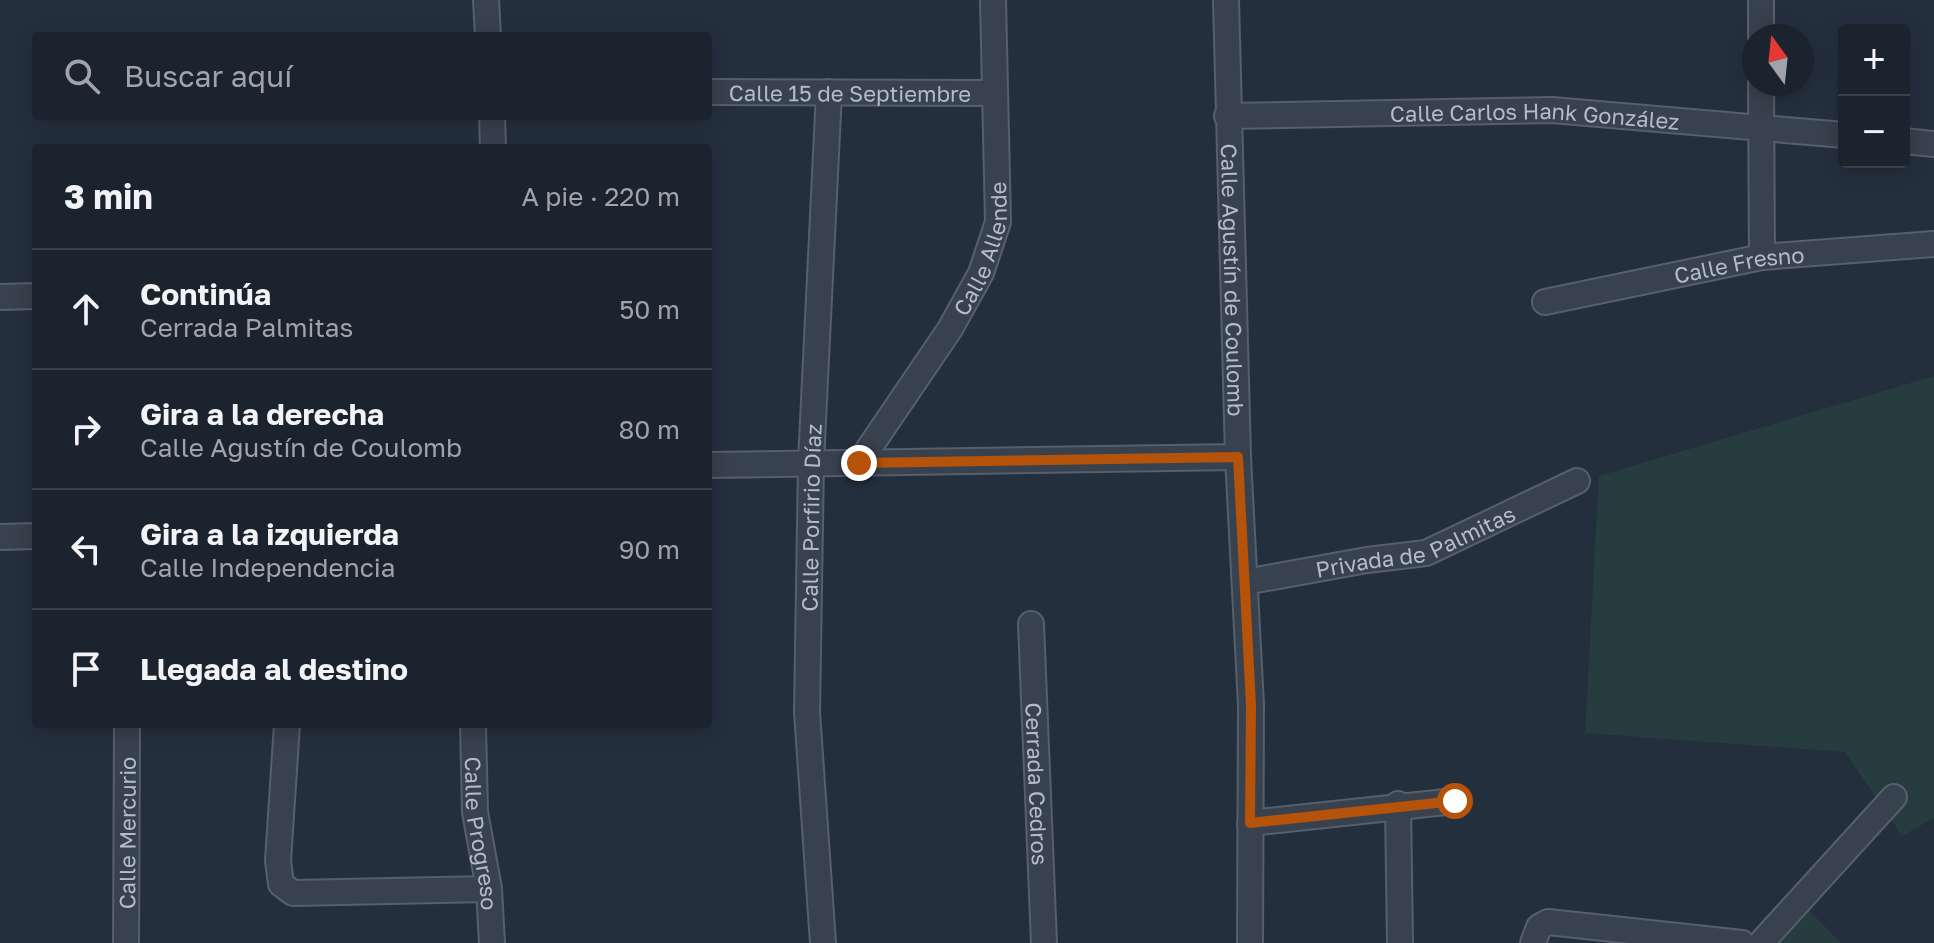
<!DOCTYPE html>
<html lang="es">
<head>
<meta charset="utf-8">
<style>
  :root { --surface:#1b232e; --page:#282f3a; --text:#f1f3f6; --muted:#a0a4aa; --line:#39404a }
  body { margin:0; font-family:"Golos Text",sans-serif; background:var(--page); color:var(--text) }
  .controls { position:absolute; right:24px; top:24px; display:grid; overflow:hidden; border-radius:8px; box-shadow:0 4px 20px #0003 }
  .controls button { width:72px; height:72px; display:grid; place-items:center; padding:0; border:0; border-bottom:2px solid var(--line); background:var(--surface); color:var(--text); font:40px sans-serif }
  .compass { position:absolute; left:1742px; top:24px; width:72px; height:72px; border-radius:50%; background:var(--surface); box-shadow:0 4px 20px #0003; rotate:345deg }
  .stop { position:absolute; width:24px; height:24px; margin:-18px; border:6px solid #b45309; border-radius:50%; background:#fff }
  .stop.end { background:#b45309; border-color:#fff; box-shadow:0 2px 8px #0008 }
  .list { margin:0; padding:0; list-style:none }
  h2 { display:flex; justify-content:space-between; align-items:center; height:104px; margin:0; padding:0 32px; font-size:34px }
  h2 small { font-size:26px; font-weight:400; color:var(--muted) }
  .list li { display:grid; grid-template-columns:52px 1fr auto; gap:24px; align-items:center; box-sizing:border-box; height:120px; padding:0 32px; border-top:2px solid var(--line) }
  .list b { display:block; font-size:30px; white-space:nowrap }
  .list p { margin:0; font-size:26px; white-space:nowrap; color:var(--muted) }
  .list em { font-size:26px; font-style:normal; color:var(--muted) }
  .icon { flex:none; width:44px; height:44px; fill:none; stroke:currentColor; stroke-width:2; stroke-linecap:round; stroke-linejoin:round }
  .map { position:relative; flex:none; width:1934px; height:943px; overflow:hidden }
  .search { position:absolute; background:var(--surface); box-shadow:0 4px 20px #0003; left:32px; top:32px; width:680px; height:88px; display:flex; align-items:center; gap:20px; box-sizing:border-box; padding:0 28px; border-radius:8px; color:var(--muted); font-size:30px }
  .panel { position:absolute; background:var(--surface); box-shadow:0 4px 20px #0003; left:32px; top:144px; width:680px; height:584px; border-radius:8px }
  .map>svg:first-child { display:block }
  .green { fill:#263c3f }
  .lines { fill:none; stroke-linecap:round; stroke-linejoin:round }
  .minor-casing { stroke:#565f6c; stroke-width:28 }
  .minor { stroke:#38414e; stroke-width:24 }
  .route { stroke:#b45309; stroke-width:10 }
  .labels { text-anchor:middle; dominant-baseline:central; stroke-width:6; stroke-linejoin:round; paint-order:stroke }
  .street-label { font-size:22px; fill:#b4bcc9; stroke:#1d2633 }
</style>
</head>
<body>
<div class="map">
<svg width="1934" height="943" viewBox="0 0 1934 943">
  <rect width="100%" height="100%" fill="#242f3e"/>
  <path class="green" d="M 1934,376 L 1934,818 L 1902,836 L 1845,752 L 1585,733 L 1599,476 Z
    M 1807,908 L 1841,943 L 1777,943 Z"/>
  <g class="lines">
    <g class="minor-casing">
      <g id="minor">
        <path d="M 486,0 L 488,36"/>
        <path id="s1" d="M 1226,0 L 1238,457 L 1251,705 L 1250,943"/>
        <path d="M 1761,0 L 1761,36"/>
        <path d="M 1761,84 L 1762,257"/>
        <path id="s2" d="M 708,92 L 992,93"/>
        <path d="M 492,116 L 493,148"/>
        <path id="s3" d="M 1227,116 L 1552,110 L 1844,135"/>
        <path d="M 1904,141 L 1934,144"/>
        <path d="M 0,297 L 36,296"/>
        <path id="s4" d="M 1545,302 L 1762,257 L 1934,244"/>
        <path id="s5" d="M 859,463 L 950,329 L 981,273 L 998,222 L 993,0"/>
        <path d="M 708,465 L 1238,457"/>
        <path d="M 0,537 L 36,536"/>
        <path id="s6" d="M 1245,582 L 1367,560 L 1426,553 L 1577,481"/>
        <path id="s7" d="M 1031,624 L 1044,943"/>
        <path d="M 287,724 L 278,861 L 281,884 L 293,893 L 489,889"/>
        <path id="s8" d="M 473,724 L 475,812 L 489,889 L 492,943"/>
        <path d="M 1398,804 L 1400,943"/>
        <path d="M 1250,823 L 1455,801"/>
        <path id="s9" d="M 126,943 L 127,724"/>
        <path id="s10" d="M 823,943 L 807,712 L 811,462 L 829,92"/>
        <path d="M 1533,943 L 1539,927 L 1548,922 L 1742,943"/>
        <path d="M 1761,943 L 1894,797"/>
      </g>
    </g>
    <use href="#minor" class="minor"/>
  </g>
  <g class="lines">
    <path class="route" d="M 859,463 L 1238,457 L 1251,705 L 1250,823 L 1455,801"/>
  </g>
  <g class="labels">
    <g class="street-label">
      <text stroke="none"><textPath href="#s2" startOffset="142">Calle 15 de Septiembre</textPath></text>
      <text stroke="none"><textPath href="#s3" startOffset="308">Calle Carlos Hank González</textPath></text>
      <text stroke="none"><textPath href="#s5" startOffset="250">Calle Allende</textPath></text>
      <text stroke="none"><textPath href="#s4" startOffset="198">Calle Fresno</textPath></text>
      <text stroke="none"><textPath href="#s1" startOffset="280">Calle Agustín de Coulomb</textPath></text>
      <text stroke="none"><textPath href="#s10" startOffset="426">Calle Porfirio Díaz</textPath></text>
      <text stroke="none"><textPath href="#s6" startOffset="176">Privada de Palmitas</textPath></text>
      <text stroke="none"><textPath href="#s7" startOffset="160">Cerrada Cedros</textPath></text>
      <text stroke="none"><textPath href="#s9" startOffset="110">Calle Mercurio</textPath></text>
      <text stroke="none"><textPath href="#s8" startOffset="110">Calle Progreso</textPath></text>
    </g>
  </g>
</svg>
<div class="controls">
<button>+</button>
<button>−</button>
</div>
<svg class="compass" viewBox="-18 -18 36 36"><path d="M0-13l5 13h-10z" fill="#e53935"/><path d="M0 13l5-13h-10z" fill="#a0a4aa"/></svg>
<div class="stop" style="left:1455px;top:801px"></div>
<div class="stop end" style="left:859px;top:463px"></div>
<div class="search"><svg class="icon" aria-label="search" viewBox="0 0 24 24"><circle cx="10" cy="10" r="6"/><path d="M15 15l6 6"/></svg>Buscar aquí</div>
<section class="panel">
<h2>3 min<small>A pie · 220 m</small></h2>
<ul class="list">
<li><svg class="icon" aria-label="ahead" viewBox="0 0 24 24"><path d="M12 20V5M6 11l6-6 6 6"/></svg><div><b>Continúa</b><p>Cerrada Palmitas</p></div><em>50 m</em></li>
<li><svg class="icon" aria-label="right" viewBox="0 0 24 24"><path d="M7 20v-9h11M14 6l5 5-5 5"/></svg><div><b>Gira a la derecha</b><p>Calle Agustín de Coulomb</p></div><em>80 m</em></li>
<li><svg class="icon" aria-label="left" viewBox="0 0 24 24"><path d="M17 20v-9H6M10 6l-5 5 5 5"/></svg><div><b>Gira a la izquierda</b><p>Calle Independencia</p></div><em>90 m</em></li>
<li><svg class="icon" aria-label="arrive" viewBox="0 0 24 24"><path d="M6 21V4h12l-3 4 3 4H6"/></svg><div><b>Llegada al destino</b></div></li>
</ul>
</section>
</div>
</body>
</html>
